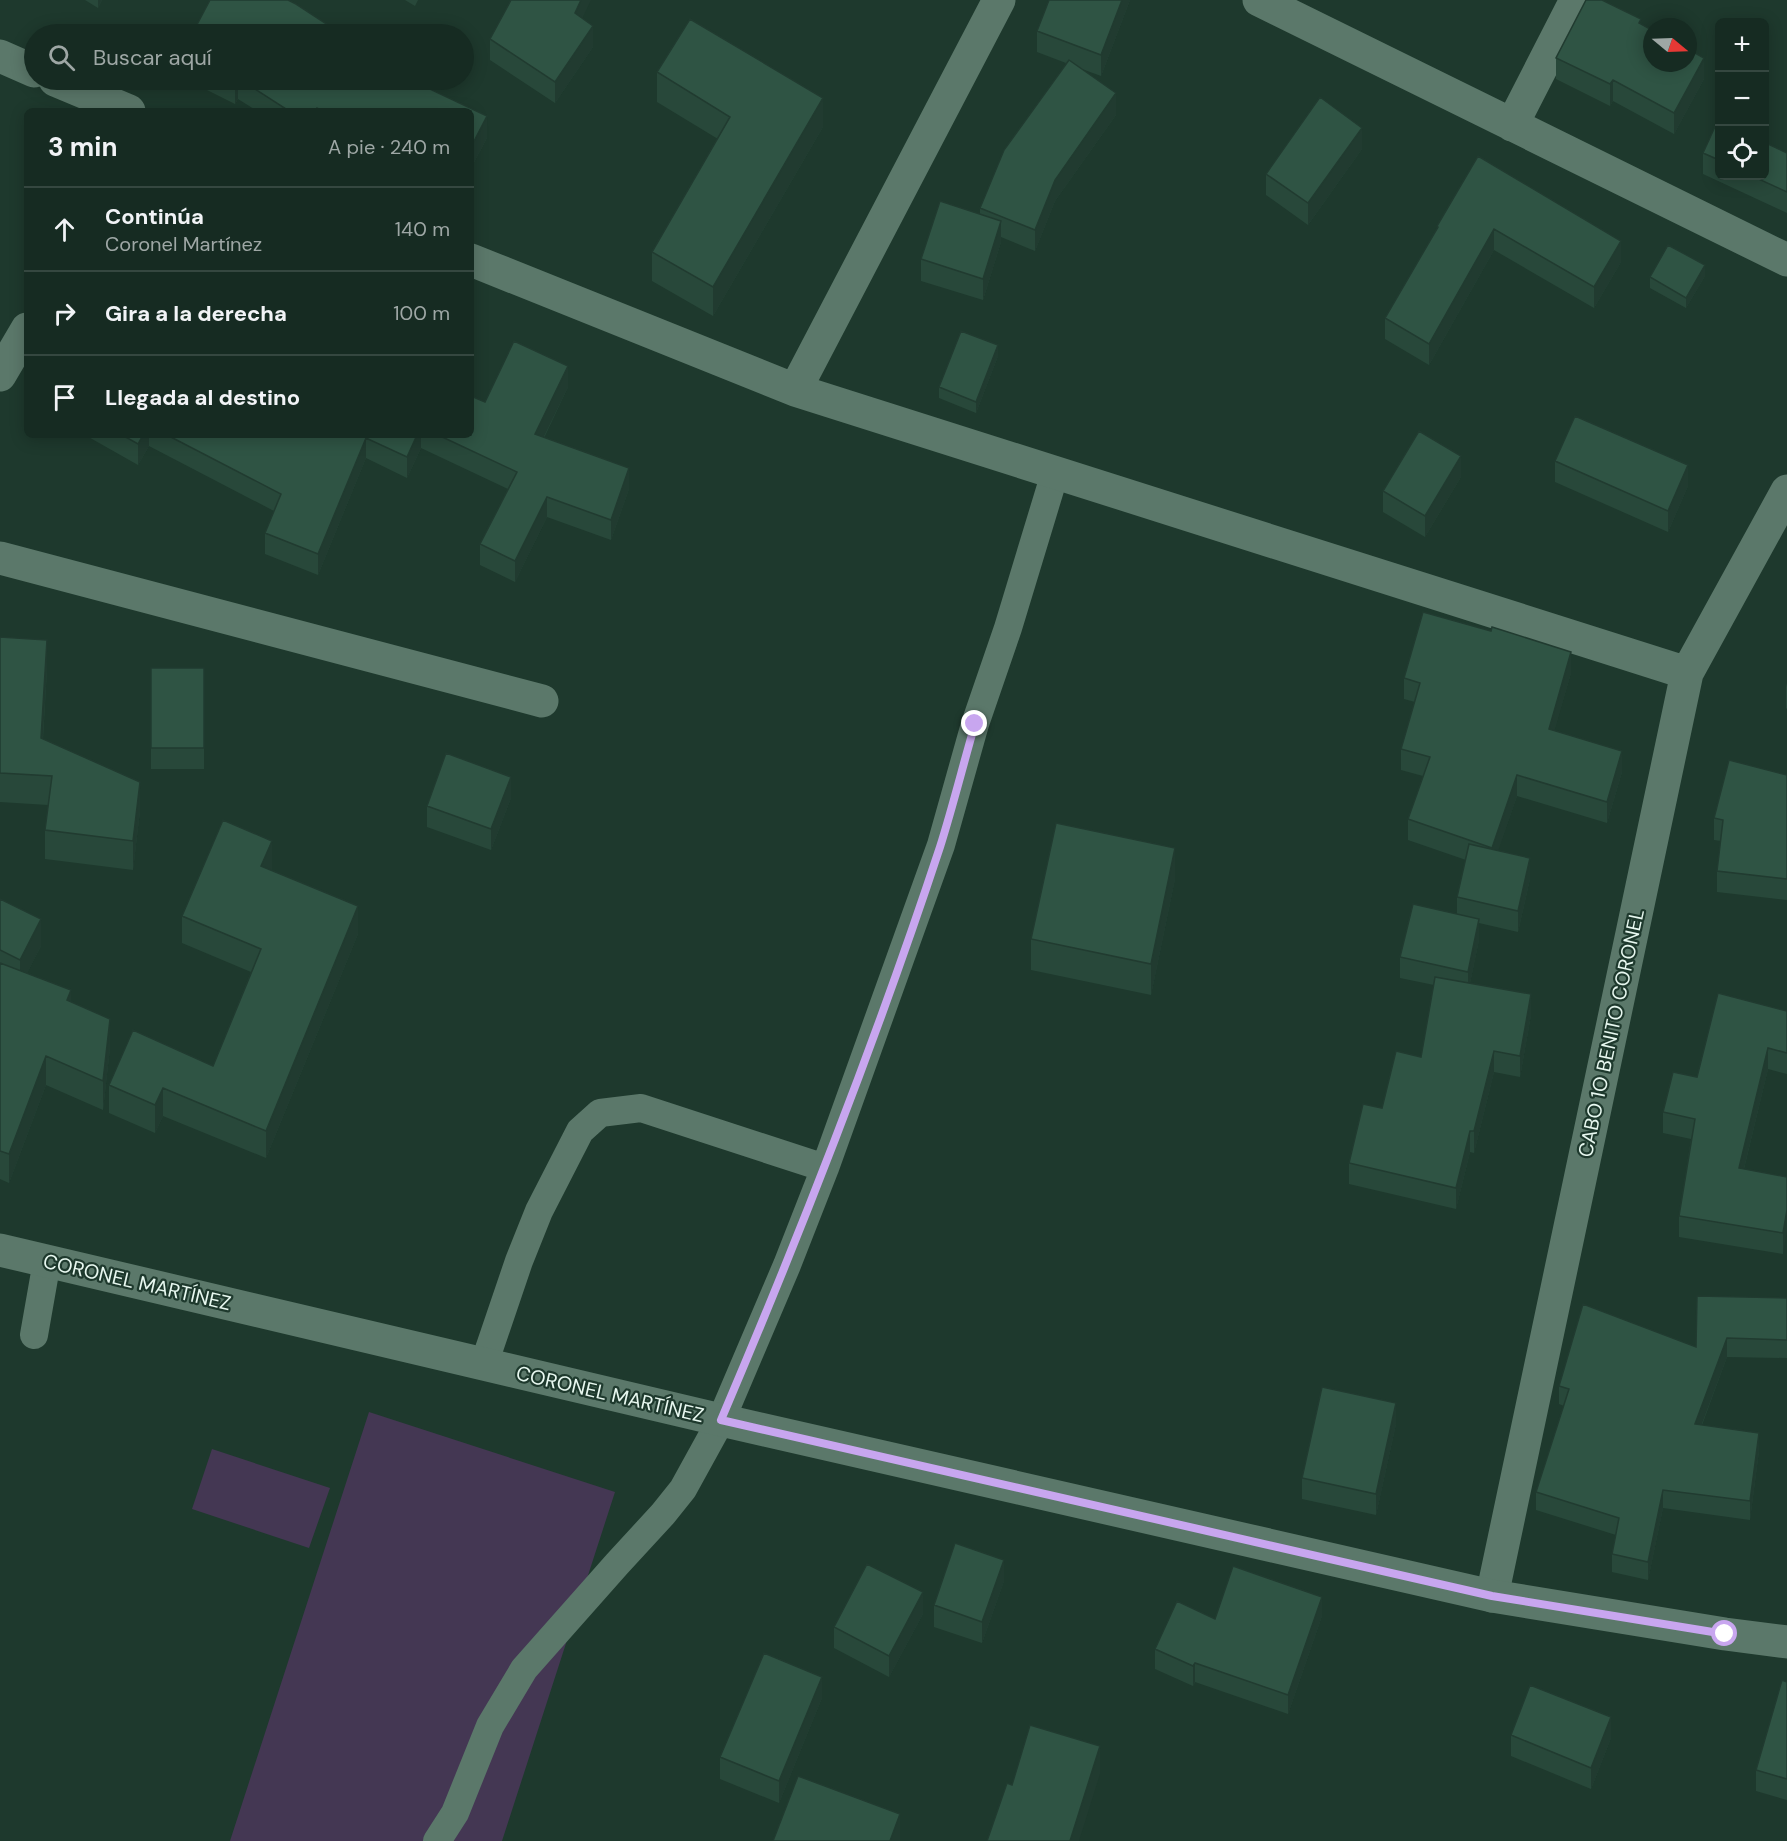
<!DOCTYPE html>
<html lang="es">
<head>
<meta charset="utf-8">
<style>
  :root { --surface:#162b22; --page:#23372f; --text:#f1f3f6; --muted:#9ea7a5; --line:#354740 }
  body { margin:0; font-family:"DM Sans",sans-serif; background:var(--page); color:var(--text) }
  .controls { position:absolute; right:18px; top:18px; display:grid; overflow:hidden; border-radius:9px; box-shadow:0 3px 15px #0003 }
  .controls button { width:54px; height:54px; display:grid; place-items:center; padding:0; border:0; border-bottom:2px solid var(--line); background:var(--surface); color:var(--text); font:30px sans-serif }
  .compass { position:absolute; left:1643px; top:18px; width:54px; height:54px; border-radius:50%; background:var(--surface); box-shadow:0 3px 15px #0003; rotate:109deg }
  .stop { position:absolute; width:18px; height:18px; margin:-14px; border:4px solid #c8a6ef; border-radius:50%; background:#fff }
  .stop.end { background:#c8a6ef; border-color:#fff; box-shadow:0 2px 6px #0008 }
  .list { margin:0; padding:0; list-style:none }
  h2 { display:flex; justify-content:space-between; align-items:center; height:78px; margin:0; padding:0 24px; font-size:26px }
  h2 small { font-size:20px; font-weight:400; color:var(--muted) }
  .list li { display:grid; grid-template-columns:39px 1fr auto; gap:18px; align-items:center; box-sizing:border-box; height:84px; padding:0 24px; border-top:2px solid var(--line) }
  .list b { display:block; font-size:22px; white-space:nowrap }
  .list p { margin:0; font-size:20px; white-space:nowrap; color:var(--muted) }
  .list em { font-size:20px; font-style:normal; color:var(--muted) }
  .icon { flex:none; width:33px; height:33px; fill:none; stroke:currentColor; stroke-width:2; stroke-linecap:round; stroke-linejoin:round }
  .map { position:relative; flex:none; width:1787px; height:1841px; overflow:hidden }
  .search { position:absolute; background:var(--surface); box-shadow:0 3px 15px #0003; left:24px; top:24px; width:450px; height:66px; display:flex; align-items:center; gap:15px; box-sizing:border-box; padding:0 21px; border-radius:33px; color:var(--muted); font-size:22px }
  .panel { position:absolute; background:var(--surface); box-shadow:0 3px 15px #0003; left:24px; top:108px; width:450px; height:330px; border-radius:9px }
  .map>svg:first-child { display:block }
  .green { fill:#443753 }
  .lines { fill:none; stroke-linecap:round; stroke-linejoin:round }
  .service { stroke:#5b786a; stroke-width:28 }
  .minor { stroke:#5b786a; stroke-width:33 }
  .secondary { stroke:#5b786a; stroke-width:33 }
  .wall { fill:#28483a }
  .shaded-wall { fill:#213b30 }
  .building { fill:#2f5444; stroke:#213b30; stroke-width:1.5 }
  .route { stroke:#c8a6ef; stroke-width:8 }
  .labels { text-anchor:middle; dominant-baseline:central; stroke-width:4.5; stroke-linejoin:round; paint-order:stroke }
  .street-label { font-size:20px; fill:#e8f8f0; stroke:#1e392d }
</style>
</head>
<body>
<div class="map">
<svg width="1787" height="1841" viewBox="0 0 1787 1841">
  <rect width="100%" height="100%" fill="#1e392d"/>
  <path class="green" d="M 369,1412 L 615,1492 L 502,1841 L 230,1841 Z
    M 212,1449 L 330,1488 L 309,1548 L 192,1509 Z"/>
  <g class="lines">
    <path class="service" d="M 34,1335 L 47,1261
      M 484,1364 L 519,1261 L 539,1211 L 580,1131 L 600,1113 L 641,1108 L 825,1168
      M 437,1841 L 455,1813 L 490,1726 L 524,1669 L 617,1564 L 663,1514 L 683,1489 L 721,1420 L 787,1265 L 825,1168 L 941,845 L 975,724 L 1008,628 L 1055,473"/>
    <path class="minor" d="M 1259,0 L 1787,260
      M 0,56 L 34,71
      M 55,80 L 129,111
      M 1512,125 L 1576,0
      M 471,260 L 795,390 L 1687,673
      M 0,375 L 27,329
      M 795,390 L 999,0
      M 0,558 L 542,701
      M 1492,1596 L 1687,673 L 1787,491"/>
    <path class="secondary" d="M 0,1250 L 721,1420 L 1492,1596 L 1725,1634 L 1787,1642"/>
  </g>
  <path class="wall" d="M 85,0 L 102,0 L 98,8 Z
    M 405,0 L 418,0 L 415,6 Z
    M 1130,0 L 1101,76 L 1082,69 L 1116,115 L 1055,201 L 1035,251 L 1001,237 L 1001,242 L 983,300 L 921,281 L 921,259 L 980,214 L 980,208 L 1066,63 L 1037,52 L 1037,31 Z
    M 582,18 L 593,47 L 555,103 L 490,60 L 490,39 Z
    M 1641,24 L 1704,79 L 1674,134 L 1613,101 L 1610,106 L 1556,79 L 1556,58 Z
    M 657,72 L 823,127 L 713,316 L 652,281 L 652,252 L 718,139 L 657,102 Z
    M 187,80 L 411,80 L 487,116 L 487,138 L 471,168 L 471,111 L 257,111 L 238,99 L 235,104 Z
    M 1719,121 L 1719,176 L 1764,176 L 1787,153 L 1787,213 L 1703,174 L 1703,153 Z
    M 1362,149 L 1308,225 L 1266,195 L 1266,174 Z
    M 1478,156 L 1621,262 L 1594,308 L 1494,250 L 1429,365 L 1385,339 L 1385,318 L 1437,230 L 1437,226 Z
    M 1705,276 L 1686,308 L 1650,288 L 1650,277 Z
    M 998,356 L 976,413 L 939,398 L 939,387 Z
    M 568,387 L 544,438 L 629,489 L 611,540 L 547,517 L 515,582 L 480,565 L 480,544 L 508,489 L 421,448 L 407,478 L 366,458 L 318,575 L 265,554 L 265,533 L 274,511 L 149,446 L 138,465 L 85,435 L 471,435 L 485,402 Z
    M 1555,461 L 1688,486 L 1668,532 L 1555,482 Z
    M 1461,477 L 1425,537 L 1383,512 L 1383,491 Z
    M 0,637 L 47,670 L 43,739 L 140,811 L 133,870 L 45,859 L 45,830 L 48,805 L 0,802 Z
    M 151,668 L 204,668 L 204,769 L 151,769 Z
    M 1571,673 L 1554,731 L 1622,772 L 1607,823 L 1517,796 L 1498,850 L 1530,879 L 1518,932 L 1479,923 L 1479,940 L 1470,983 L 1531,1015 L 1520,1077 L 1494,1072 L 1474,1153 L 1470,1152 L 1456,1209 L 1349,1184 L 1349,1163 L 1382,1108 L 1421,1057 L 1434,985 L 1400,978 L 1400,957 L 1457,914 L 1457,897 L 1466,860 L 1408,840 L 1408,819 L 1423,776 L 1401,770 L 1401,749 L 1415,702 L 1404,699 L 1404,678 Z
    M 1787,683 L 1787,709 L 1786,708 L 1786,687 Z
    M 1787,775 L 1787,900 L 1717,892 L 1717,871 L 1721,841 L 1714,840 L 1714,818 Z
    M 511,798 L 491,850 L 427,827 L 427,806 Z
    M 272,869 L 271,871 L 358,934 L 266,1158 L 163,1116 L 155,1133 L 109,1113 L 109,1085 L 213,1066 L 251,972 L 182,943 L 182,916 Z
    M 1175,879 L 1151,995 L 1031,970 L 1031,939 Z
    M 0,899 L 41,946 L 27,973 L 71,1002 L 110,1048 L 103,1110 L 46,1085 L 9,1183 L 0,1179 Z
    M 1787,1011 L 1787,1074 L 1768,1069 L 1744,1169 L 1787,1177 L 1783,1254 L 1679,1237 L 1679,1216 L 1691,1139 L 1663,1133 L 1663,1112 L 1697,1077 Z
    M 1787,1298 L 1787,1358 L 1727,1357 L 1702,1425 L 1759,1451 L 1750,1520 L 1663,1508 L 1648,1580 L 1612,1572 L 1612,1554 L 1616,1535 L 1536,1510 L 1536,1492 L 1564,1406 L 1559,1404 L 1559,1386 L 1696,1347 Z
    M 1396,1424 L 1376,1515 L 1302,1499 L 1302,1478 Z
    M 1004,1581 L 982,1643 L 934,1627 L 934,1605 Z
    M 923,1614 L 889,1677 L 834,1648 L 834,1627 Z
    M 1322,1616 L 1288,1714 L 1195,1682 L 1193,1686 L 1155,1669 L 1155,1649 L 1215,1619 Z
    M 1787,1682 L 1787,1800 L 1756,1791 L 1756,1770 Z
    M 822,1698 L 779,1803 L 720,1779 L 720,1757 Z
    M 1511,1735 L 1611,1738 L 1591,1789 L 1511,1756 Z"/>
  <path class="shaded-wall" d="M 98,0 L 102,0 L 98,8 Z
    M 581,0 L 591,0 L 575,34 L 575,13 Z
    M 1122,0 L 1130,0 L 1101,76 L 1101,55 Z
    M 593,26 L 593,47 L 555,103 L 555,82 Z
    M 1704,58 L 1704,79 L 1674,134 L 1674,113 Z
    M 237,80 L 238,80 L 238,99 L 235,104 L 235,83 Z
    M 1613,80 L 1613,101 L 1610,106 L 1610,84 Z
    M 1116,93 L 1116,115 L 1055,201 L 1035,251 L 1035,230 L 1055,180 Z
    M 823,98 L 823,127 L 713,316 L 713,287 Z
    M 487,116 L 487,138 L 471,168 L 471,147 Z
    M 1362,128 L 1362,149 L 1308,225 L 1308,203 Z
    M 1001,221 L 1001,242 L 983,300 L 983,279 Z
    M 1494,229 L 1494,250 L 1429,365 L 1429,344 Z
    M 1621,241 L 1621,262 L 1594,308 L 1594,287 Z
    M 1705,265 L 1705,276 L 1686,308 L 1686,298 Z
    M 998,345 L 998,356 L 976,413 L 976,402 Z
    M 568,366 L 568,387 L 535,455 L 535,434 Z
    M 143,435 L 149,435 L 149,446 L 138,465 L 138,444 Z
    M 417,435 L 421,435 L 421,448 L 407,478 L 407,457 Z
    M 366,438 L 366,458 L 318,575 L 318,554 Z
    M 1461,456 L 1461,477 L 1425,537 L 1425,516 Z
    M 1688,465 L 1688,486 L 1668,532 L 1668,511 Z
    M 629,468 L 629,489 L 611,540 L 611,520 Z
    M 547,497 L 547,517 L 515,582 L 515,561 Z
    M 47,640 L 47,670 L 41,767 L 41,738 Z
    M 1571,652 L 1571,673 L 1549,750 L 1549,729 Z
    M 1622,751 L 1622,772 L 1607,823 L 1607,802 Z
    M 1517,775 L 1517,796 L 1492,869 L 1492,848 Z
    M 511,777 L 511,798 L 491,850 L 491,829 Z
    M 140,782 L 140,811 L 133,870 L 133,841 Z
    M 272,841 L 272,869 L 261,894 L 261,866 Z
    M 1175,848 L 1175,879 L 1151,995 L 1151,964 Z
    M 1530,858 L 1530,879 L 1518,932 L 1518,911 Z
    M 358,906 L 358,934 L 266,1158 L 266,1131 Z
    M 41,919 L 41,946 L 20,987 L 20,960 Z
    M 1479,919 L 1479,940 L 1468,993 L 1468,972 Z
    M 71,990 L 71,1019 L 67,1000 Z
    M 1531,994 L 1531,1015 L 1520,1077 L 1520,1056 Z
    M 110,1019 L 110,1048 L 103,1110 L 103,1081 Z
    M 1768,1048 L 1768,1069 L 1739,1189 L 1739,1168 Z
    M 1494,1051 L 1494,1072 L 1474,1153 L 1474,1131 Z
    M 46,1056 L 46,1085 L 9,1183 L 9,1154 Z
    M 163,1088 L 163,1116 L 155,1133 L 155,1105 Z
    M 1470,1131 L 1470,1152 L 1456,1209 L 1456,1188 Z
    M 1787,1210 L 1787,1231 L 1783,1254 L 1783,1233 Z
    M 1727,1338 L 1727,1357 L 1695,1442 L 1695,1424 Z
    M 1396,1403 L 1396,1424 L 1376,1515 L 1376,1494 Z
    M 1759,1433 L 1759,1451 L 1750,1520 L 1750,1501 Z
    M 1663,1490 L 1663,1508 L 1648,1580 L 1648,1562 Z
    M 1004,1560 L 1004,1581 L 982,1643 L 982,1622 Z
    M 923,1592 L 923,1614 L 889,1677 L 889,1656 Z
    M 1322,1597 L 1322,1616 L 1288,1714 L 1288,1695 Z
    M 1195,1663 L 1195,1682 L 1193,1686 L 1193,1666 Z
    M 822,1677 L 822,1698 L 779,1803 L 779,1781 Z
    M 1611,1717 L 1611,1738 L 1591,1789 L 1591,1768 Z
    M 1100,1746 L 1100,1774 L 1079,1841 L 1070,1841 Z
    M 900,1814 L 900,1841 L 890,1841 Z"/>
  <path class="building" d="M 210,0 L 288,0 L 296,4 L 342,34 L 192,34 Z
    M 511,0 L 581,0 L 575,13 L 593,26 L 555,82 L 490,39 Z
    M 1049,0 L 1122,0 L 1101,55 L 1037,31 Z
    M 1586,0 L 1602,0 L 1641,19 L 1639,23 L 1652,30 L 1652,63 L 1688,63 L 1688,49 L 1704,58 L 1674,113 L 1613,80 L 1610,84 L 1556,58 Z
    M 690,19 L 823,98 L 713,287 L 652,252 L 730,117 L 657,72 Z
    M 1069,60 L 1116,93 L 1055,180 L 1035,230 L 980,208 L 1004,150 Z
    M 228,80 L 237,80 L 235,83 Z
    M 241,80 L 411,80 L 487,116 L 471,147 L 471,111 L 323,111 L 317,108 L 316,111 L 289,111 Z
    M 1320,97 L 1362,128 L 1308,203 L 1266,174 Z
    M 1718,120 L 1719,121 L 1719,160 L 1703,153 Z
    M 1764,142 L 1787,153 L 1787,192 L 1752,176 L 1764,176 Z
    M 1478,156 L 1621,241 L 1594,287 L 1494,229 L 1429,344 L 1385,318 L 1438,227 L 1437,226 Z
    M 940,201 L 1001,221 L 983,279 L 921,259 Z
    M 1668,245 L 1705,265 L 1686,298 L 1650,277 Z
    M 961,331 L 998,345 L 976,402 L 939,387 Z
    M 514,341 L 568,366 L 535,434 L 629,468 L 611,520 L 547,497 L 515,561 L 480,544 L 517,472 L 438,435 L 471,435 L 471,396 L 485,402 Z
    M 1575,416 L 1688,465 L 1668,511 L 1555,461 Z
    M 1419,431 L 1461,456 L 1425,516 L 1383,491 Z
    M 122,435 L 143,435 L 138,444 Z
    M 167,435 L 417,435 L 407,457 L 366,438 L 318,554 L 265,533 L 281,494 Z
    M 1423,612 L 1491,631 L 1492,627 L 1571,652 L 1549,729 L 1622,751 L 1607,802 L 1517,775 L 1492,848 L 1408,819 L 1430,757 L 1401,749 L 1420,683 L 1404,678 Z
    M 0,637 L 47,640 L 41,738 L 140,782 L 133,841 L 45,830 L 52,776 L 0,773 Z
    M 151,668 L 204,668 L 204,748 L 151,748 Z
    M 446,753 L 511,777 L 491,829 L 427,806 Z
    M 1729,760 L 1787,775 L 1787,879 L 1717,871 L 1723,820 L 1714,818 Z
    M 223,820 L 272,841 L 261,866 L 358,906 L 266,1131 L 163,1088 L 155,1105 L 109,1085 L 133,1030 L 213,1066 L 261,949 L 182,916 Z
    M 1056,823 L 1175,848 L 1151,964 L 1031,939 Z
    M 1469,844 L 1530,858 L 1518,911 L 1457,897 Z
    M 0,899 L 41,919 L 20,960 L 0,950 Z
    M 1413,904 L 1479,919 L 1468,972 L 1400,957 Z
    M 0,963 L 71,990 L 67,1000 L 110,1019 L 103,1081 L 46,1056 L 9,1154 L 0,1151 Z
    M 1435,977 L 1531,994 L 1520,1056 L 1494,1051 L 1474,1131 L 1470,1131 L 1456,1188 L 1349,1163 L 1363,1104 L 1382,1108 L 1396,1051 L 1421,1057 Z
    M 1718,993 L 1787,1011 L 1787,1053 L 1768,1048 L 1739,1168 L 1787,1177 L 1787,1210 L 1783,1233 L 1679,1216 L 1695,1119 L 1663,1112 L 1673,1072 L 1697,1077 Z
    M 1697,1296 L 1787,1298 L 1787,1340 L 1727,1338 L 1695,1424 L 1759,1433 L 1750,1501 L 1663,1490 L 1648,1562 L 1612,1554 L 1619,1518 L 1536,1492 L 1569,1389 L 1559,1386 L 1583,1304 L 1696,1347 Z
    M 1322,1387 L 1396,1403 L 1376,1494 L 1302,1478 Z
    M 955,1543 L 1004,1560 L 982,1622 L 934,1605 Z
    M 867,1564 L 923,1592 L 889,1656 L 834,1627 Z
    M 1233,1566 L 1322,1597 L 1288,1695 L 1195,1663 L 1193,1666 L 1155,1649 L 1177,1601 L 1215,1619 Z
    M 764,1653 L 822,1677 L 779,1781 L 720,1757 Z
    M 1782,1680 L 1787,1682 L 1787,1779 L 1756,1770 Z
    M 1530,1685 L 1611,1717 L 1591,1768 L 1511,1735 Z
    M 1030,1725 L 1100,1746 L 1070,1841 L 987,1841 L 1007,1783 L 1012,1785 Z
    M 798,1776 L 900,1814 L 890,1841 L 773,1841 Z"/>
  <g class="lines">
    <path class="route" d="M 975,724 C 963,765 953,806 940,847 C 876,1041 801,1232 721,1420 L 1492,1596 L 1725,1634"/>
  </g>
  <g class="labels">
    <g class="street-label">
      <text transform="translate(1611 1033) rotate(-78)">CABO 1O BENITO CORONEL</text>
      <text transform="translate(137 1282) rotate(13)">CORONEL MARTÍNEZ</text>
      <text transform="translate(610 1394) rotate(13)">CORONEL MARTÍNEZ</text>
    </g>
  </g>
</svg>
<div class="controls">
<button>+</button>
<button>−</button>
<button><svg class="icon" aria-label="locate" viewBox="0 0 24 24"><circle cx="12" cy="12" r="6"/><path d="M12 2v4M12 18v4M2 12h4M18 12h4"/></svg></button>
</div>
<svg class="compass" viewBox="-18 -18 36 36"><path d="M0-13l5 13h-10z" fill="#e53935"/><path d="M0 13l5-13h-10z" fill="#9ea7a5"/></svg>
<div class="stop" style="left:1725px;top:1634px"></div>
<div class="stop end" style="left:975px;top:724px"></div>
<div class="search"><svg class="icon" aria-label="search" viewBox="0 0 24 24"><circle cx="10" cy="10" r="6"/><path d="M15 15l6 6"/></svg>Buscar aquí</div>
<section class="panel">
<h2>3 min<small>A pie · 240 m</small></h2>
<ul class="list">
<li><svg class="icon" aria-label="ahead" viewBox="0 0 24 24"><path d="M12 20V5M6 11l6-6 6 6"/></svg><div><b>Continúa</b><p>Coronel Martínez</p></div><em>140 m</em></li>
<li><svg class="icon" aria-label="right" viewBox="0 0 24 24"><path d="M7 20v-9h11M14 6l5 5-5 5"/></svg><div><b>Gira a la derecha</b></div><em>100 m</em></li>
<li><svg class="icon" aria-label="arrive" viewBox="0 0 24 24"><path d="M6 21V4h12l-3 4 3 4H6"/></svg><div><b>Llegada al destino</b></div></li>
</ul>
</section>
</div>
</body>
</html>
